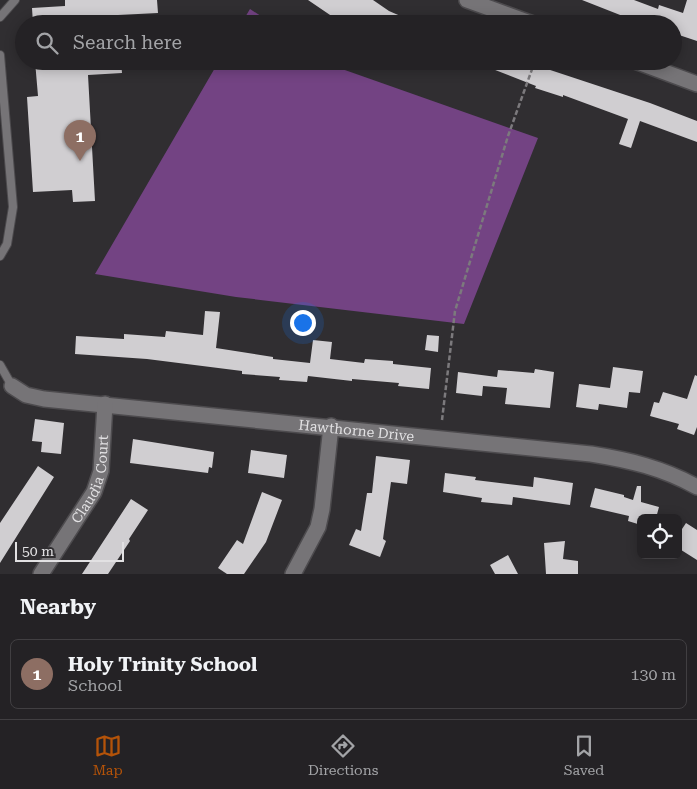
<!DOCTYPE html>
<html lang="en">
<head>
<meta charset="utf-8">
<style>
  :root { --surface:#242225; --page:#2c2a2d; --text:#f1f3f6; --muted:#a3a4a7; --line:#413f42; --accent:#b45309 }
  body { margin:0; font-family:"Roboto Serif",serif; background:var(--page); color:var(--text) }
  .controls { position:absolute; right:15px; bottom:15px; display:grid; overflow:hidden; border-radius:8px; box-shadow:0 2px 12px #0003 }
  .controls button { width:45px; height:45px; display:grid; place-items:center; padding:0; border:0; border-bottom:1px solid var(--line); background:var(--surface); color:var(--text); font:25px sans-serif }
  .scale { position:absolute; left:15px; bottom:12px; width:109px; box-sizing:border-box; padding-left:5px; border:2px solid #e2e1e3; border-top:0; font-size:14px; line-height:18px; white-space:nowrap; color:#e2e1e3; -webkit-text-stroke:4px #302e31; paint-order:stroke }
  .you { position:absolute; left:302px; top:322px; width:18px; height:18px; margin:-12px; border:4px solid #fff; border-radius:50%; background:#1a73e8; box-shadow:0 0 0 8px #1a73e833 }
  .badge { display:grid; place-items:center; width:32px; height:32px; border-radius:50%; background:var(--accent); color:#fff; font-size:16px; font-weight:700 }
  .pin { position:absolute; translate:-50% -41px; filter:drop-shadow(0 1px 2px #0008) }
  .pin::after { content:''; position:absolute; top:26px; width:18px; height:15px; background:inherit; clip-path:polygon(0 0,100% 0,50% 100%) }
  .list { margin:0; padding:0; list-style:none }
  h2 { display:flex; justify-content:space-between; align-items:center; height:65px; margin:0; padding:0 20px; font-size:21px }
  h2 small { font-size:16px; font-weight:400; color:var(--muted) }
  .list li { display:grid; grid-template-columns:32px 1fr auto; gap:15px; align-items:center; box-sizing:border-box; height:70px; margin:0 10px 10px; padding:0 10px; border:1px solid var(--line); border-radius:8px }
  .list b { display:block; font-size:19px; white-space:nowrap }
  .list p { margin:0; font-size:16px; white-space:nowrap; color:var(--muted) }
  .list em { font-size:16px; font-style:normal; color:var(--muted) }
  .icon { flex:none; width:28px; height:28px; fill:none; stroke:currentColor; stroke-width:2; stroke-linecap:round; stroke-linejoin:round }
  .map { position:relative; flex:none; width:697px; height:574px; overflow:hidden }
  .search { position:absolute; background:var(--surface); box-shadow:0 2px 12px #0003; left:15px; right:15px; top:15px; height:55px; display:flex; align-items:center; gap:12px; box-sizing:border-box; padding:0 18px; border-radius:28px; color:var(--muted); font-size:19px }
  .sheet { height:145px; background:var(--surface) }
  nav { display:flex; justify-content:space-around; align-items:center; box-sizing:border-box; height:70px; border-top:1px solid var(--line); background:var(--surface); font-size:14px; color:var(--muted) }
  nav a { display:grid; justify-items:center; gap:2px }
  nav .on { color:var(--accent) }
  .map>svg:first-child { display:block }
  .forest { fill:#734383 }
  .building { fill:#d0ced1 }
  .lines { fill:none; stroke-linecap:round; stroke-linejoin:round }
  .lane-casing { stroke:#4d4b4e; stroke-width:10 }
  .street-casing { stroke:#4d4b4e; stroke-width:18 }
  .path { stroke:#7c7a7d; stroke-width:2.5; stroke-dasharray:5 2.5; stroke-linecap:butt }
  .lane { stroke:#767477; stroke-width:8 }
  .street { stroke:#767477; stroke-width:15 }
  .labels { text-anchor:middle; dominant-baseline:central; stroke-width:5; stroke-linejoin:round; paint-order:stroke }
  .street-label { font-size:14px; fill:#e2e1e3; stroke:#302e31 }
</style>
</head>
<body>
<div class="map">
<svg width="697" height="574" viewBox="0 0 697 574">
  <rect width="100%" height="100%" fill="#302e31"/>
  <path class="forest" d="M 250,9 L 273,24 L 241,24 Z
    M 219,61 L 330,61 L 342,69 L 538,138 L 464,324 L 236,297 L 95,274 Z"/>
  <path class="building" d="M 65,0 L 157,0 L 158,13 L 118,15 L 119,24 L 33,24 L 32,8 L 65,6 Z
    M 308,0 L 373,0 L 389,11 L 419,24 L 349,24 L 335,15 L 333,17 Z
    M 582,0 L 634,0 L 658,9 L 659,5 L 683,13 L 687,0 L 697,0 L 697,41 L 673,33 L 673,24 L 643,24 Z
    M 35,61 L 121,61 L 122,73 L 88,75 L 95,201 L 73,202 L 72,190 L 33,192 L 27,97 L 38,96 Z
    M 472,61 L 523,61 L 650,103 L 697,121 L 697,142 L 640,121 L 631,148 L 619,144 L 628,119 L 563,95 L 563,97 L 535,88 L 536,86 Z
    M 205,311 L 220,312 L 216,348 L 273,357 L 273,359 L 310,363 L 313,340 L 332,342 L 330,359 L 364,363 L 365,359 L 393,361 L 393,364 L 431,368 L 429,389 L 398,386 L 399,383 L 352,379 L 352,381 L 308,376 L 307,382 L 279,380 L 280,377 L 242,374 L 242,371 L 147,359 L 75,354 L 76,336 L 124,339 L 124,334 L 165,337 L 166,331 L 203,335 Z
    M 427,335 L 439,336 L 438,352 L 425,350 Z
    M 613,367 L 643,371 L 640,393 L 629,392 L 627,408 L 599,404 L 598,410 L 576,407 L 579,384 L 610,388 Z
    M 535,369 L 554,372 L 550,408 L 505,404 L 507,388 L 483,386 L 482,396 L 456,393 L 458,372 L 497,377 L 498,370 L 534,373 Z
    M 695,375 L 697,376 L 697,427 L 694,435 L 677,429 L 679,424 L 650,416 L 654,402 L 659,403 L 663,392 L 687,399 Z
    M 35,419 L 64,423 L 61,454 L 41,452 L 42,442 L 32,441 Z
    M 133,439 L 214,452 L 212,468 L 209,467 L 208,473 L 130,463 Z
    M 251,450 L 287,455 L 284,478 L 248,473 Z
    M 376,456 L 410,460 L 407,484 L 391,482 L 383,539 L 386,541 L 380,557 L 349,545 L 356,529 L 361,531 L 367,493 L 372,493 Z
    M 38,466 L 54,477 L 0,563 L 0,523 Z
    M 445,473 L 476,477 L 475,480 L 533,487 L 534,477 L 573,483 L 570,505 L 513,497 L 512,505 L 481,502 L 482,498 L 443,492 Z
    M 637,486 L 641,486 L 641,502 L 659,507 L 656,518 L 641,518 L 641,525 L 628,521 L 629,516 L 590,507 L 595,488 L 624,495 L 624,497 L 633,500 Z
    M 262,492 L 282,500 L 266,542 L 244,574 L 227,574 L 218,568 L 237,540 L 243,544 Z
    M 131,499 L 148,510 L 129,539 L 130,541 L 108,574 L 82,574 Z
    M 686,523 L 697,530 L 697,560 L 678,548 L 678,535 Z
    M 565,541 L 563,559 L 578,561 L 578,574 L 546,574 L 544,543 Z
    M 508,555 L 518,574 L 495,574 L 490,565 Z"/>
  <g class="lines">
    <g class="lane-casing">
      <path id="lane" d="M 0,17 L 15,0
        M 0,55 L 13,207 L 7,244 L 0,256
        M 0,365 L 12,386"/>
    </g>
    <g class="street-casing">
      <g id="street">
        <path d="M 467,0 L 533,24"/>
        <path d="M 635,61 L 697,84"/>
        <path id="s1" d="M 12,386 L 26,395 L 44,399 L 591,454 C 629,460 663,468 697,487"/>
        <path id="s2" d="M 41,574 L 94,492 L 101,471 L 105,404"/>
        <path d="M 293,574 L 318,527 L 322,509 L 331,426"/>
      </g>
    </g>
    <path class="path" d="M 442,420 L 455,311 L 508,136 L 535,61"/>
    <use href="#lane" class="lane"/>
    <use href="#street" class="street"/>
  </g>
  <g class="labels">
    <g class="street-label">
      <text stroke="none"><textPath href="#s1" startOffset="349">Hawthorne Drive</textPath></text>
      <text stroke="none"><textPath href="#s2" startOffset="109">Claudia Court</textPath></text>
    </g>
  </g>
</svg>
<div class="controls">
<button><svg class="icon" aria-label="locate" viewBox="0 0 24 24"><circle cx="12" cy="12" r="6"/><path d="M12 2v4M12 18v4M2 12h4M18 12h4"/></svg></button>
</div>
<div class="scale">50 m</div>
<div class="you"></div>
<div class="pin badge" style="left:80px;top:161px;background:#8d6e63">1</div>
<div class="search"><svg class="icon" aria-label="search" viewBox="0 0 24 24"><circle cx="10" cy="10" r="6"/><path d="M15 15l6 6"/></svg>Search here</div>
</div>
<section class="sheet">
<h2>Nearby<small></small></h2>
<ul class="list">
<li><span class="badge" style="background:#8d6e63">1</span><div><b>Holy Trinity School</b><p>School</p></div><em>130 m</em></li>
</ul>
</section>
<nav>
<a class="on"><svg class="icon" aria-label="map" viewBox="0 0 24 24"><path d="M3 6l6-2 6 2 6-2v14l-6 2-6-2-6 2zM9 4v14M15 6v14"/></svg>Map</a>
<a><svg class="icon" aria-label="directions" viewBox="0 0 24 24"><path d="M12 3l9 9-9 9-9-9zM9 14v-3h6M13 9l2 2-2 2"/></svg>Directions</a>
<a><svg class="icon" aria-label="saved" viewBox="0 0 24 24"><path d="M7 4h10v16l-5-4-5 4z"/></svg>Saved</a>
</nav>
</body>
</html>
